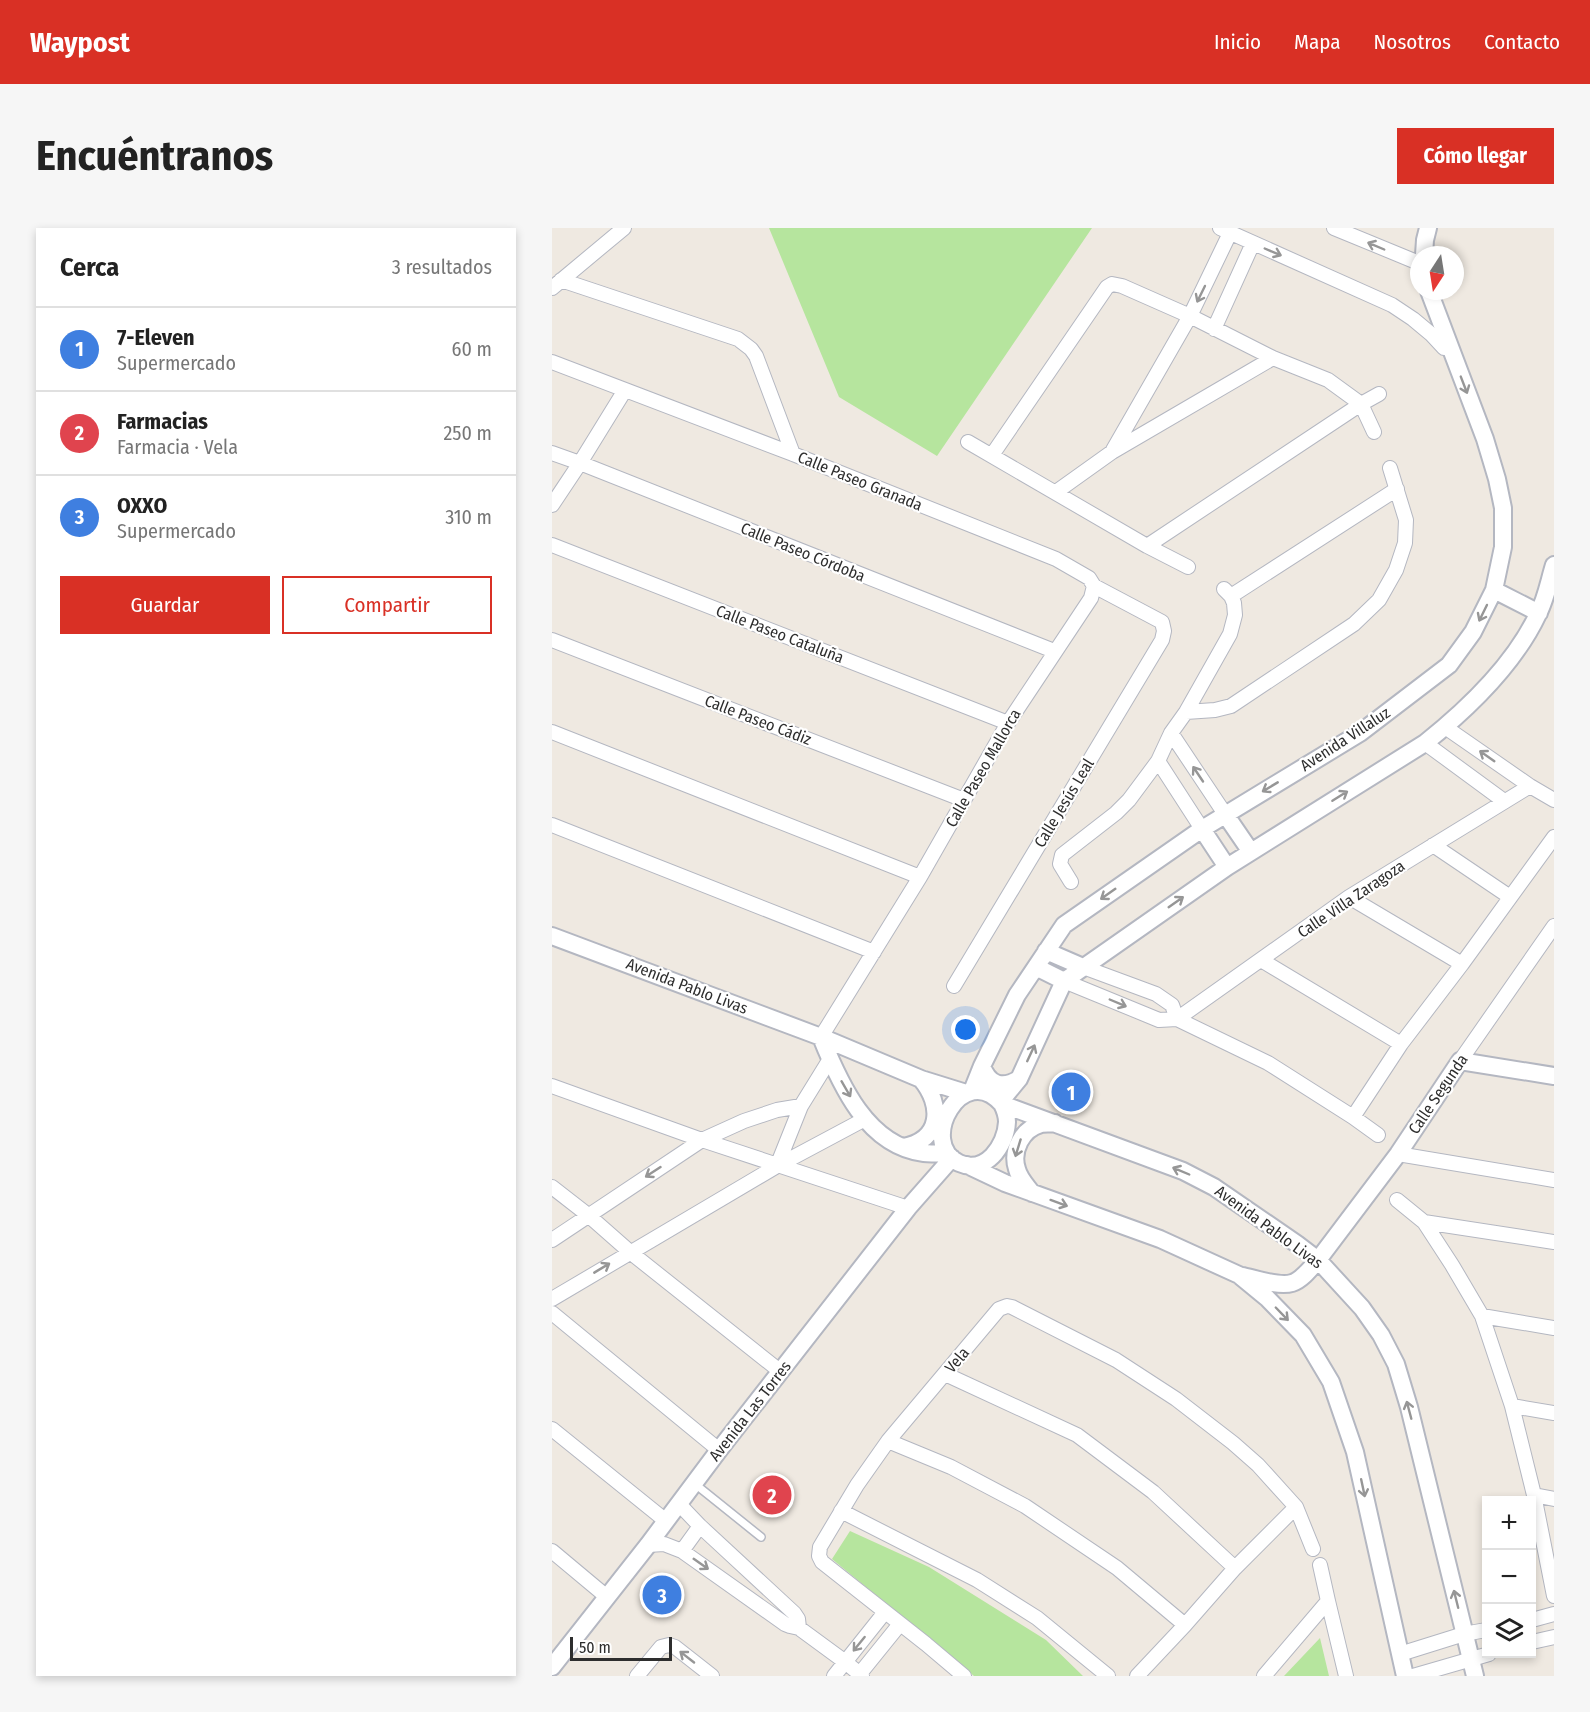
<!DOCTYPE html>
<html lang="es">
<head>
<meta charset="utf-8">
<style>
  :root { --surface:#fff; --page:#f6f6f6; --text:#222; --muted:#767676; --line:#e0e0e0; --accent:#d93025 }
  body { margin:0; font-family:"Fira Sans Condensed",sans-serif; background:var(--page); color:var(--text) }
  .controls { position:absolute; right:18px; bottom:18px; display:grid; overflow:hidden; border-radius:0px; box-shadow:0 3px 9px #0003 }
  .controls button { width:54px; height:54px; display:grid; place-items:center; padding:0; border:0; border-bottom:2px solid var(--line); background:var(--surface); color:var(--text); font:30px sans-serif }
  .compass { position:absolute; left:858px; top:18px; width:54px; height:54px; border-radius:50%; background:var(--surface); box-shadow:0 3px 9px #0003; rotate:192deg }
  .scale { position:absolute; left:18px; bottom:15px; width:102px; box-sizing:border-box; padding-left:6px; border:3px solid #2e2e2e; border-top:0; font-size:16px; line-height:21px; white-space:nowrap; color:#2e2e2e; -webkit-text-stroke:4px #fff; paint-order:stroke }
  .you { position:absolute; left:414px; top:802px; width:21px; height:21px; margin:-15px; border:4px solid #fff; border-radius:50%; background:#1a73e8; box-shadow:0 0 0 9px #1a73e833 }
  .badge { display:grid; place-items:center; width:39px; height:39px; border-radius:50%; background:var(--accent); color:#fff; font-size:20px; font-weight:700 }
  .pin { position:absolute; translate:-50% -50%; border:3px solid #fff; box-shadow:0 2px 6px #0006 }
  .list { margin:0; padding:0; list-style:none }
  h2 { display:flex; justify-content:space-between; align-items:center; height:78px; margin:0; padding:0 24px; font-size:26px }
  h2 small { font-size:20px; font-weight:400; color:var(--muted) }
  .list li { display:grid; grid-template-columns:39px 1fr auto; gap:18px; align-items:center; box-sizing:border-box; height:84px; padding:0 24px; border-top:2px solid var(--line) }
  .list b { display:block; font-size:22px; white-space:nowrap }
  .list p { margin:0; font-size:20px; white-space:nowrap; color:var(--muted) }
  .list em { font-size:20px; font-style:normal; color:var(--muted) }
  .actions { display:flex; gap:12px; padding:18px 24px }
  .actions a { flex:1; padding:14px 0; border:2px solid var(--accent); border-radius:0px; text-align:center; font-size:21px; color:var(--accent) }
  .actions .main { background:var(--accent); color:#fff }
  .icon { flex:none; width:33px; height:33px; fill:none; stroke:currentColor; stroke-width:2; stroke-linecap:round; stroke-linejoin:round }
  .map { position:relative; flex:none; width:1002px; height:1448px; overflow:hidden; border-radius:0px }
  header { display:flex; align-items:center; gap:36px; box-sizing:border-box; height:84px; padding:0 30px; background:var(--accent); color:#fff }
  header strong { font-size:28px }
  nav { display:flex; gap:33px; margin-inline-start:auto; font-size:21px }
  .intro { display:flex; align-items:center; justify-content:space-between; box-sizing:border-box; height:144px; padding:0 36px }
  h1 { margin:0; font-size:42px }
  .button { padding:15px 27px; border-radius:0px; background:var(--accent); color:#fff; font-size:21px; font-weight:700 }
  main { display:flex; gap:36px; padding:0 36px }
  aside { flex:1; background:var(--surface); border-radius:0px; box-shadow:0 3px 9px #0003 }
  .map>svg:first-child { display:block }
  .green { fill:#b6e59e }
  .lines { fill:none; stroke-linecap:round; stroke-linejoin:round }
  .service-casing { stroke:#b4b7c1; stroke-width:10 }
  .minor-casing { stroke:#b4b7c1; stroke-width:16 }
  .tertiary-casing { stroke:#b4b7c1; stroke-width:20 }
  .service { stroke:#fff; stroke-width:7 }
  .minor { stroke:#fff; stroke-width:14 }
  .tertiary { stroke:#fff; stroke-width:16 }
  .oneway { stroke:#969696 }
  .labels { text-anchor:middle; dominant-baseline:central; stroke-width:4.5; stroke-linejoin:round; paint-order:stroke }
  .street-label { font-size:16px; fill:#2e2e2e; stroke:#fff }
</style>
</head>
<body>
<header>
<strong>Waypost</strong>
<nav><a>Inicio</a><a>Mapa</a><a>Nosotros</a><a>Contacto</a></nav>
</header>
<div class="intro"><h1>Encuéntranos</h1><a class="button">Cómo llegar</a></div>
<main>
<aside>
<h2>Cerca<small>3 resultados</small></h2>
<ul class="list">
<li><span class="badge" style="background:#3f7fe0">1</span><div><b>7-Eleven</b><p>Supermercado</p></div><em>60 m</em></li>
<li><span class="badge" style="background:#e0444e">2</span><div><b>Farmacias</b><p>Farmacia · Vela</p></div><em>250 m</em></li>
<li><span class="badge" style="background:#3f7fe0">3</span><div><b>OXXO</b><p>Supermercado</p></div><em>310 m</em></li>
</ul>
<div class="actions"><a class="main">Guardar</a><a>Compartir</a></div>
</aside>
<div class="map">
<svg width="1002" height="1448" viewBox="0 0 1002 1448">
  <rect width="100%" height="100%" fill="#efe9e1"/>
  <path class="green" d="M 217,0 L 540,0 L 385,228 L 287,169 Z
    M 298,1303 L 377,1339 L 494,1412 L 531,1448 L 422,1448 L 280,1331 Z
    M 768,1410 L 777,1448 L 732,1448 Z"/>
  <g class="lines">
    <g class="service-casing">
      <path id="service" d="M 143,1256 L 209,1309"/>
    </g>
    <g class="minor-casing">
      <path id="minor" d="M 668,0 L 840,77 L 861,91 L 879,106 L 892,120 L 898,120
        M 782,0 L 867,35
        M 9,52 L 186,111 L 199,121 L 204,128 L 241,226
        M 0,60 L 72,0
        M 662,101 L 701,15
        M 0,134 L 241,226 L 504,331 L 537,350 L 542,358 L 610,394 L 612,403 L 610,412 L 402,758
        M 416,214 L 595,318 L 636,339
        M 561,222 L 638,88 L 678,5
        M 0,225 L 28,235 L 502,423
        M 440,227 L 555,59 L 560,56 L 570,58 L 638,88 L 721,130 L 776,152 L 809,176 L 822,204
        M 504,264 L 560,224 L 721,130
        M 0,277 L 28,235 L 73,162
        M 0,317 L 456,495
        M 595,318 L 809,176 L 827,166
        M 679,368 L 845,261
        M 0,412 L 412,572
        M 634,484 L 663,482 L 679,478 L 802,396 L 827,372 L 844,342 L 853,315 L 854,292 L 838,240
        M 893,499 L 978,558 L 1002,572
        M 0,504 L 368,649
        M 619,505 L 673,586
        M 873,515 L 952,573
        M 606,533 L 650,601
        M 0,597 L 322,724
        M 881,617 L 958,669
        M 519,654 L 508,636 L 510,627 L 564,585 L 577,572 L 606,533 L 619,505 L 634,484 L 678,406 L 683,387 L 682,375 L 679,368 L 672,361
        M 797,669 L 910,736
        M 709,732 L 849,816
        M 531,739 L 604,766 L 620,777 L 625,791
        M 512,753 L 607,792 L 625,791 L 716,835 L 801,889 L 826,907
        M 625,791 L 797,669 L 978,558
        M 269,809 L 368,649 L 456,495 L 539,370 L 542,358
        M 908,833 L 1002,698
        M 0,858 L 150,912 L 356,980
        M 801,889 L 849,816 L 910,736 L 1002,609
        M 846,926 L 1002,952
        M 225,938 L 249,878 L 278,831
        M 0,959 L 36,987 L 78,1024 L 229,1144
        M 845,972 L 872,994 L 900,1037 L 930,1088 L 960,1178 L 982,1267 L 1002,1368
        M 872,994 L 1002,1014
        M 0,1012 L 150,912 L 192,893 L 225,882 L 249,878
        M 0,1071 L 225,938 L 313,891
        M 0,1085 L 167,1222
        M 930,1088 L 1002,1100
        M 393,1146 L 525,1207 L 601,1264 L 683,1340
        M 960,1178 L 1002,1185
        M 0,1201 L 114,1293
        M 336,1213 L 399,1239 L 473,1278 L 565,1340 L 633,1397
        M 982,1267 L 1002,1271
        M 127,1276 L 148,1298 L 242,1385 L 246,1391 L 247,1400
        M 289,1283 L 425,1352 L 485,1390 L 556,1448
        M 96,1317 L 112,1316 L 130,1323 L 233,1396 L 238,1398 L 247,1400 L 292,1433 L 310,1448
        M 0,1323 L 55,1369
        M 130,1323 L 148,1298
        M 768,1337 L 776,1373
        M 980,1392 L 1002,1386
        M 980,1414 L 1002,1409
        M 848,1426 L 912,1406 L 934,1402
        M 85,1448 L 109,1419 L 117,1417 L 123,1419 L 160,1448
        M 282,1448 L 333,1384
        M 306,1448 L 348,1396
        M 412,1448 L 374,1416 L 270,1334 L 267,1328 L 268,1319 L 305,1257 L 336,1213 L 447,1081 L 455,1078 L 460,1079 L 564,1132 L 624,1171 L 681,1215 L 706,1237 L 744,1279 L 761,1321
        M 585,1448 L 633,1397 L 683,1340 L 744,1279
        M 712,1448 L 776,1373 L 794,1448
        M 861,1448 L 937,1426"/>
    </g>
    <g class="tertiary-casing">
      <path id="tertiary" d="M 872,27 L 873,12 L 876,0
        M 942,362 L 987,385
        M 673,586 L 699,624
        M 650,601 L 675,639
        M 0,708 L 269,809 L 369,851 L 414,865
        M 494,723 L 531,739
        M 484,739 L 512,753
        M 269,809 C 288,856 315,918 372,925 C 379,926 387,925 395,925
        M 430,838 C 437,857 450,861 467,851
        M 420,863 L 430,838 L 465,767 L 512,697 L 650,601 L 808,505 L 897,437 L 921,404 L 942,362 L 951,319 L 951,280 L 945,251 L 933,211 L 877,63
        M 448,874 L 467,851 L 512,753 L 675,639 L 873,515 C 917,480 962,437 986,386 C 994,371 997,353 1002,337
        M 450,876 C 453,882 455,887 455,894 C 454,918 433,947 407,935 C 364,915 411,831 450,876 L 631,943 L 662,959 L 745,1016 L 766,1032 L 810,1080 L 829,1107 L 844,1136 L 857,1179 L 923,1448
        M 351,919 C 390,912 391,877 369,851
        M 415,937 L 453,955 L 608,1011 L 687,1047 L 715,1070 L 751,1107 L 779,1154 L 803,1224 L 853,1448
        M 480,965 C 474,957 467,950 465,941 C 459,923 470,901 489,896 C 493,895 499,896 503,895
        M 691,1048 C 704,1051 727,1059 740,1055 C 750,1052 759,1040 766,1032 L 846,926 L 908,833 L 1002,848
        M 0,1439 L 96,1317 L 167,1222 L 356,980 L 400,930"/>
    </g>
    <use href="#service" class="service"/>
    <use href="#minor" class="minor"/>
    <use href="#tertiary" class="tertiary"/>
  </g>
  <defs><path id="oneway-shaft" d="M-6 0H5M1.5-3L5.5 0L1.5 3" fill="none" stroke-width="1.6" stroke-linecap="round" stroke-linejoin="round" transform="scale(1.5)"/></defs>
  <g class="oneway">
    <use href="#oneway-shaft" transform="translate(824 18) rotate(-157)"/>
    <use href="#oneway-shaft" transform="translate(721 24) rotate(23)"/>
    <use href="#oneway-shaft" transform="translate(649 66) rotate(116)"/>
    <use href="#oneway-shaft" transform="translate(912 157) rotate(69)"/>
    <use href="#oneway-shaft" transform="translate(931 385) rotate(116)"/>
    <use href="#oneway-shaft" transform="translate(935 528) rotate(-145)"/>
    <use href="#oneway-shaft" transform="translate(646 546) rotate(-124)"/>
    <use href="#oneway-shaft" transform="translate(718 559) rotate(149)"/>
    <use href="#oneway-shaft" transform="translate(788 568) rotate(-32)"/>
    <use href="#oneway-shaft" transform="translate(556 666) rotate(145)"/>
    <use href="#oneway-shaft" transform="translate(624 674) rotate(-35)"/>
    <use href="#oneway-shaft" transform="translate(566 775) rotate(23)"/>
    <use href="#oneway-shaft" transform="translate(479 825) rotate(-65)"/>
    <use href="#oneway-shaft" transform="translate(294 861) rotate(60)"/>
    <use href="#oneway-shaft" transform="translate(466 920) rotate(107)"/>
    <use href="#oneway-shaft" transform="translate(629 943) rotate(-157)"/>
    <use href="#oneway-shaft" transform="translate(101 944) rotate(147)"/>
    <use href="#oneway-shaft" transform="translate(507 975) rotate(20)"/>
    <use href="#oneway-shaft" transform="translate(50 1040) rotate(-31)"/>
    <use href="#oneway-shaft" transform="translate(730 1086) rotate(46)"/>
    <use href="#oneway-shaft" transform="translate(857 1182) rotate(-105)"/>
    <use href="#oneway-shaft" transform="translate(811 1260) rotate(78)"/>
    <use href="#oneway-shaft" transform="translate(149 1336) rotate(35)"/>
    <use href="#oneway-shaft" transform="translate(904 1371) rotate(-104)"/>
    <use href="#oneway-shaft" transform="translate(307 1416) rotate(129)"/>
    <use href="#oneway-shaft" transform="translate(135 1429) rotate(-142)"/>
  </g>
  <g class="labels">
    <g class="street-label">
      <text transform="translate(308 253) rotate(22)">Calle Paseo Granada</text>
      <text transform="translate(251 324) rotate(22)">Calle Paseo Córdoba</text>
      <text transform="translate(228 406) rotate(21)">Calle Paseo Cataluña</text>
      <text transform="translate(206 492) rotate(21)">Calle Paseo Cádiz</text>
      <text transform="translate(793 511) rotate(-33)">Avenida Villaluz</text>
      <text transform="translate(431 540) rotate(-60)">Calle Paseo Mallorca</text>
      <text transform="translate(512 575) rotate(-59)">Calle Jesús Leal</text>
      <text transform="translate(799 671) rotate(-34)">Calle Villa Zaragoza</text>
      <text transform="translate(135 758) rotate(21)">Avenida Pablo Livas</text>
      <text transform="translate(886 866) rotate(-56)">Calle Segunda</text>
      <text transform="translate(717 999) rotate(36)">Avenida Pablo Livas</text>
      <text transform="translate(405 1132) rotate(-50)">Vela</text>
      <text transform="translate(198 1183) rotate(-52)">Avenida Las Torres</text>
    </g>
  </g>
</svg>
<div class="controls">
<button>+</button>
<button>−</button>
<button><svg class="icon" aria-label="layers" viewBox="0 0 24 24"><path d="M12 4l9 5-9 5-9-5zM3 14l9 5 9-5"/></svg></button>
</div>
<svg class="compass" viewBox="-18 -18 36 36"><path d="M0-13l5 13h-10z" fill="#e53935"/><path d="M0 13l5-13h-10z" fill="#767676"/></svg>
<div class="scale">50 m</div>
<div class="you"></div>
<div class="pin badge" style="left:519px;top:864px;background:#3f7fe0">1</div>
<div class="pin badge" style="left:220px;top:1267px;background:#e0444e">2</div>
<div class="pin badge" style="left:110px;top:1367px;background:#3f7fe0">3</div>
</div>
</main>
</body>
</html>
